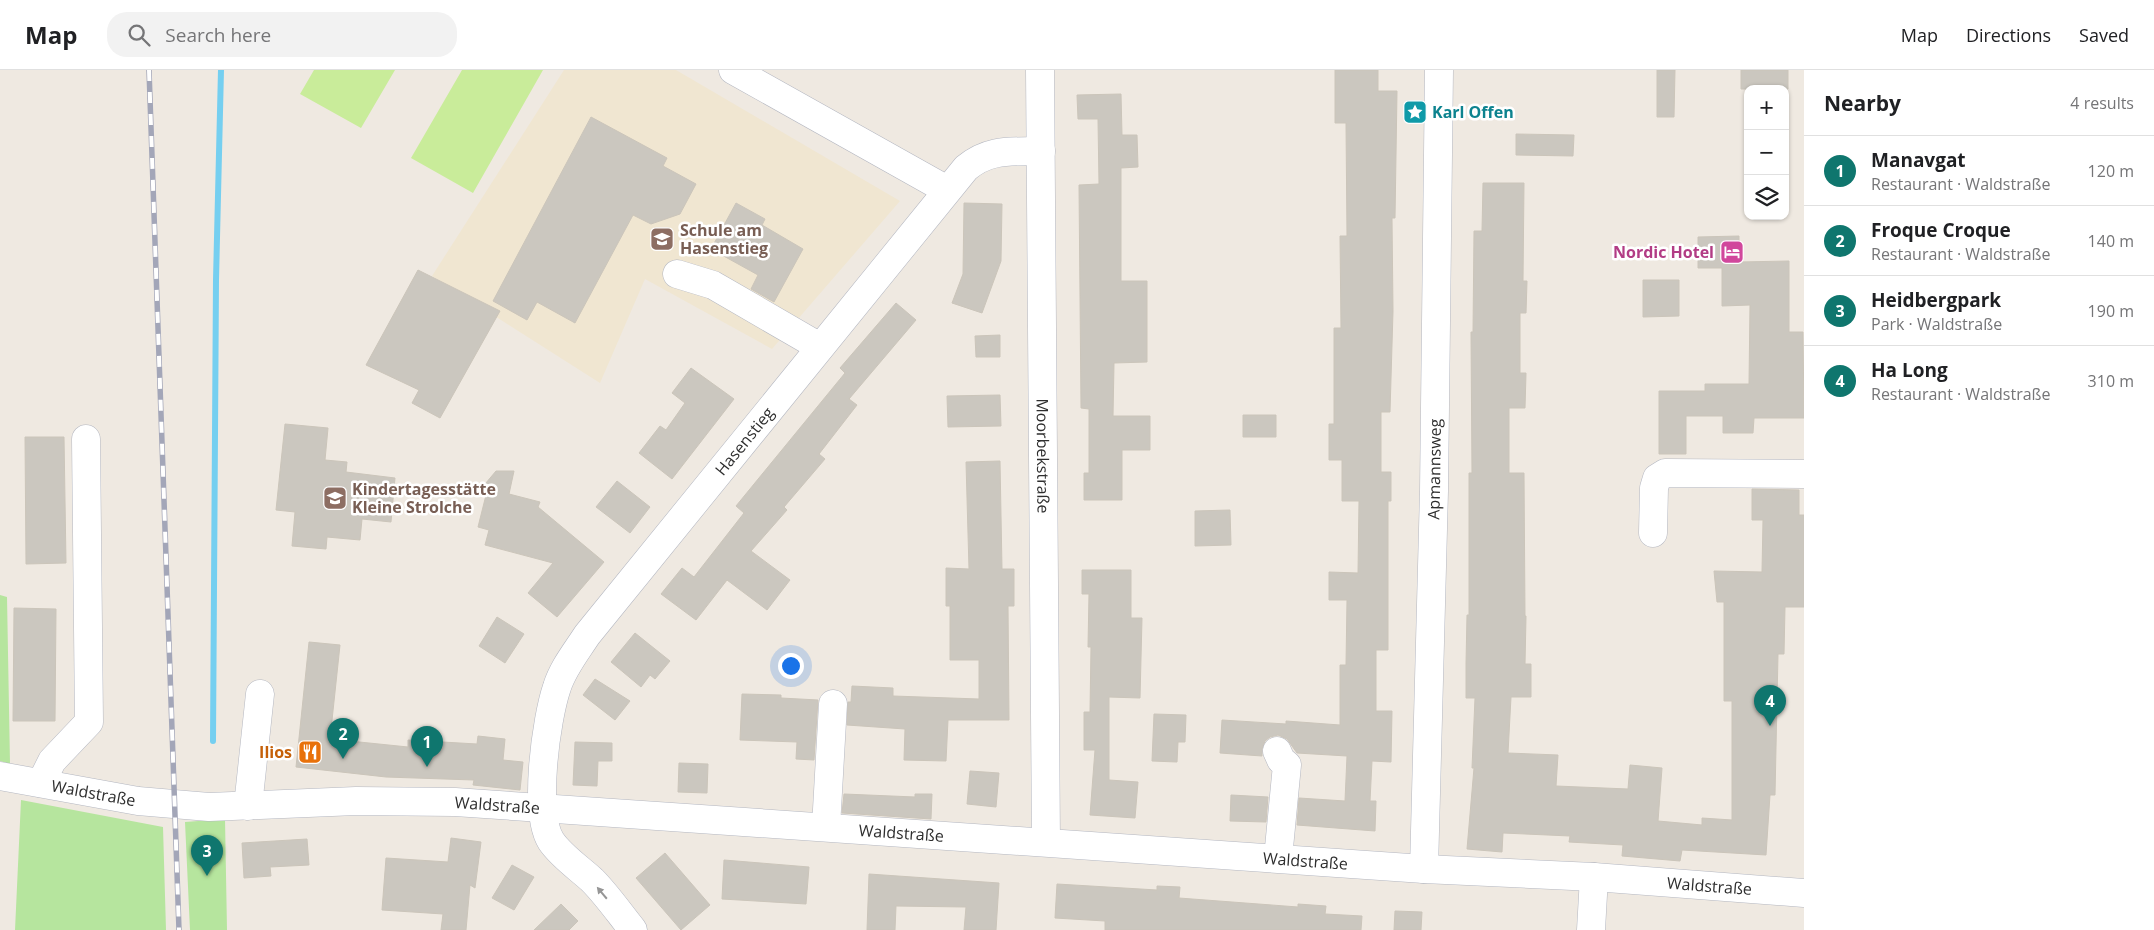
<!DOCTYPE html>
<html lang="en">
<head>
<meta charset="utf-8">
<style>
  :root { --surface:#fff; --page:#f2f2f2; --text:#202124; --muted:#757577; --line:#e0e0e0; --accent:#0f766e }
  body { margin:0; font-family:"Open Sans",sans-serif; background:var(--page); color:var(--text) }
  .controls { position:absolute; right:15px; top:15px; display:grid; overflow:hidden; border-radius:10px; box-shadow:0 1px 4px #0004 }
  .controls button { width:45px; height:45px; display:grid; place-items:center; padding:0; border:0; border-bottom:1px solid var(--line); background:var(--surface); color:var(--text); font:25px sans-serif }
  .you { position:absolute; left:790px; top:595px; width:18px; height:18px; margin:-12px; border:4px solid #fff; border-radius:50%; background:#1a73e8; box-shadow:0 0 0 8px #1a73e833 }
  .badge { display:grid; place-items:center; width:32px; height:32px; border-radius:50%; background:var(--accent); color:#fff; font-size:16px; font-weight:700 }
  .pin { position:absolute; translate:-50% -41px; filter:drop-shadow(0 1px 2px #0008) }
  .pin::after { content:''; position:absolute; top:26px; width:18px; height:15px; background:inherit; clip-path:polygon(0 0,100% 0,50% 100%) }
  .list { margin:0; padding:0; list-style:none }
  h2 { display:flex; justify-content:space-between; align-items:center; height:65px; margin:0; padding:0 20px; font-size:21px }
  h2 small { font-size:16px; font-weight:400; color:var(--muted) }
  .list li { display:grid; grid-template-columns:32px 1fr auto; gap:15px; align-items:center; box-sizing:border-box; height:70px; padding:0 20px; border-top:1px solid var(--line) }
  .list b { display:block; font-size:19px; white-space:nowrap }
  .list p { margin:0; font-size:16px; white-space:nowrap; color:var(--muted) }
  .list em { font-size:16px; font-style:normal; color:var(--muted) }
  .icon { flex:none; width:28px; height:28px; fill:none; stroke:currentColor; stroke-width:2; stroke-linecap:round; stroke-linejoin:round }
  .map { position:relative; flex:none; width:1804px; height:860px; overflow:hidden }
  header { display:flex; align-items:center; gap:30px; box-sizing:border-box; height:70px; padding:0 25px; background:var(--surface); border-bottom:1px solid var(--line) }
  header strong { font-size:24px }
  nav { display:flex; gap:28px; margin-inline-start:auto; font-size:18px }
  .search { width:350px; height:45px; background:var(--page); display:flex; align-items:center; gap:12px; box-sizing:border-box; padding:0 18px; border-radius:20px; color:var(--muted); font-size:19px }
  main { display:flex }
  aside { flex:1; background:var(--surface) }
  .map>svg:first-child { display:block }
  .education { fill:#f0e6d1 }
  .green { fill:#b6e59e }
  .pitch { fill:#c9ec9a }
  .lines { fill:none; stroke-linecap:round; stroke-linejoin:round }
  .stream { stroke:#75cff0; stroke-width:6 }
  .building { fill:#cbc7bf; stroke:#cbc5ba }
  .minor-casing { stroke:#b4b7c1; stroke-width:29 }
  .minor { stroke:#fff; stroke-width:28 }
  .rail-casing { stroke:#a3a6b8; stroke-width:5.5 }
  .rail { stroke:#fff; stroke-width:4; stroke-dasharray:11; stroke-linecap:butt }
  .oneway { fill:#969696 }
  .labels { text-anchor:middle; dominant-baseline:central; stroke-width:5; stroke-linejoin:round; paint-order:stroke }
  .culture-label { font-size:16px; font-weight:bold; fill:#0d838f; stroke:#fff; text-anchor:start }
  .education-label { font-size:16px; font-weight:bold; fill:#785e54; stroke:#fff; text-anchor:start }
  .hotel-label { font-size:16px; font-weight:bold; fill:#b23c85; stroke:#fff; text-anchor:end }
  .street-label { font-size:16px; fill:#2e2e2e; stroke:#fff }
  .food-label { font-size:16px; font-weight:bold; fill:#c56008; stroke:#fff; text-anchor:end }
</style>
</head>
<body>
<header>
<strong>Map</strong>
<div class="search"><svg class="icon" aria-label="search" viewBox="0 0 24 24"><circle cx="10" cy="10" r="6"/><path d="M15 15l6 6"/></svg>Search here</div>
<nav><a>Map</a><a>Directions</a><a>Saved</a></nav>
</header>
<main>
<div class="map">
<svg width="1804" height="860" viewBox="0 0 1804 860">
  <rect width="100%" height="100%" fill="#efe9e1"/>
  <path class="education" d="M 564,0 L 676,0 L 900,131 L 772,279 L 645,209 L 600,313 L 432,206 Z"/>
  <path class="green" d="M 0,525 L 7,527 L 10,694 L 0,691 Z
    M 21,730 L 163,757 L 166,860 L 15,860 Z
    M 225,749 L 227,860 L 190,860 L 185,752 Z"/>
  <path class="pitch" d="M 314,0 L 395,0 L 361,58 L 300,24 Z
    M 462,0 L 543,0 L 473,123 L 411,88 Z"/>
  <g class="lines">
    <path class="stream" d="M 213,671 L 216,210 L 221,0"/>
  </g>
  <path class="building" d="M 1335,0 L 1378,0 L 1378,21 L 1397,21 L 1395,148 L 1392,148 L 1393,241 L 1390,342 L 1381,342 L 1381,402 L 1391,402 L 1391,431 L 1388,431 L 1388,580 L 1376,580 L 1376,641 L 1392,641 L 1391,692 L 1372,691 L 1370,731 L 1376,731 L 1375,761 L 1297,755 L 1299,728 L 1345,731 L 1347,686 L 1297,683 L 1287,669 L 1278,665 L 1270,667 L 1265,671 L 1262,679 L 1262,686 L 1220,683 L 1222,650 L 1286,654 L 1286,651 L 1340,655 L 1340,595 L 1346,595 L 1347,530 L 1329,530 L 1329,502 L 1358,503 L 1359,431 L 1342,431 L 1342,390 L 1329,390 L 1329,354 L 1334,354 L 1334,258 L 1341,258 L 1340,166 L 1347,166 L 1346,53 L 1335,53 Z
    M 1657,0 L 1675,0 L 1674,47 L 1657,47 Z
    M 1741,0 L 1788,0 L 1788,19 L 1741,19 Z
    M 1121,24 L 1122,65 L 1137,65 L 1138,97 L 1121,98 L 1121,211 L 1147,211 L 1147,292 L 1114,293 L 1113,346 L 1150,346 L 1150,380 L 1122,380 L 1122,430 L 1084,430 L 1084,403 L 1089,403 L 1089,339 L 1081,338 L 1079,115 L 1099,114 L 1098,49 L 1078,49 L 1077,25 Z
    M 591,47 L 667,88 L 663,96 L 696,114 L 680,144 L 651,154 L 633,145 L 575,253 L 537,232 L 527,250 L 493,231 Z
    M 1516,64 L 1574,65 L 1573,86 L 1516,85 Z
    M 1483,113 L 1524,113 L 1523,211 L 1527,211 L 1526,243 L 1520,243 L 1520,303 L 1526,303 L 1525,338 L 1509,338 L 1509,403 L 1524,403 L 1525,546 L 1526,546 L 1525,594 L 1531,594 L 1531,627 L 1511,627 L 1508,683 L 1558,685 L 1556,716 L 1628,719 L 1630,695 L 1662,698 L 1658,751 L 1702,755 L 1702,748 L 1732,750 L 1732,631 L 1724,631 L 1724,532 L 1717,532 L 1714,501 L 1762,502 L 1763,450 L 1752,450 L 1752,419 L 1799,420 L 1799,445 L 1804,445 L 1804,537 L 1785,537 L 1784,584 L 1778,584 L 1775,725 L 1770,725 L 1766,785 L 1682,780 L 1680,791 L 1622,786 L 1623,775 L 1569,772 L 1570,766 L 1503,763 L 1502,782 L 1467,779 L 1474,698 L 1472,698 L 1475,628 L 1466,628 L 1466,594 L 1467,545 L 1469,545 L 1469,403 L 1472,403 L 1471,262 L 1473,262 L 1474,161 L 1482,161 Z
    M 736,133 L 765,149 L 762,155 L 803,179 L 774,232 L 751,219 L 758,205 L 711,179 Z
    M 964,133 L 1002,134 L 1001,191 L 982,243 L 952,233 L 963,204 Z
    M 1739,166 L 1739,192 L 1789,191 L 1789,262 L 1803,262 L 1804,348 L 1754,348 L 1753,363 L 1723,363 L 1723,346 L 1686,346 L 1686,384 L 1659,384 L 1659,321 L 1705,321 L 1705,314 L 1749,314 L 1750,235 L 1722,236 L 1722,198 L 1698,198 L 1698,167 Z
    M 418,200 L 500,241 L 440,348 L 412,333 L 419,320 L 366,295 Z
    M 1643,210 L 1679,210 L 1679,246 L 1643,247 Z
    M 896,233 L 916,250 L 849,329 L 857,335 L 819,384 L 825,389 L 784,437 L 787,440 L 751,481 L 790,510 L 767,540 L 727,510 L 696,550 L 661,524 L 682,498 L 694,507 L 744,443 L 736,436 L 845,303 L 840,298 Z
    M 1000,265 L 1000,287 L 976,287 L 975,266 Z
    M 691,298 L 734,329 L 672,409 L 639,383 L 660,356 L 666,360 L 685,333 L 672,323 Z
    M 1000,325 L 1001,356 L 948,357 L 947,326 Z
    M 1243,345 L 1276,345 L 1276,367 L 1243,367 Z
    M 285,354 L 328,358 L 325,390 L 347,392 L 346,402 L 395,408 L 391,452 L 362,449 L 360,470 L 327,467 L 326,479 L 292,476 L 295,442 L 276,440 Z
    M 25,367 L 64,367 L 66,493 L 26,494 Z
    M 1000,391 L 1002,499 L 1014,499 L 1014,536 L 1008,536 L 1009,650 L 948,650 L 946,691 L 904,690 L 905,659 L 847,655 L 848,632 L 851,632 L 852,616 L 893,618 L 893,626 L 979,629 L 979,590 L 950,590 L 950,536 L 946,536 L 946,498 L 969,499 L 966,392 Z
    M 496,401 L 514,401 L 509,424 L 540,432 L 538,437 L 604,492 L 557,547 L 528,523 L 553,493 L 485,475 L 489,460 L 478,457 L 487,421 L 480,420 Z
    M 617,411 L 650,437 L 630,463 L 596,437 Z
    M 1230,440 L 1231,475 L 1195,476 L 1195,441 Z
    M 1082,500 L 1131,500 L 1131,548 L 1142,548 L 1140,628 L 1109,627 L 1109,710 L 1138,712 L 1135,748 L 1090,745 L 1095,680 L 1084,680 L 1084,642 L 1090,642 L 1091,577 L 1088,577 L 1089,524 L 1082,524 Z
    M 14,538 L 56,539 L 55,651 L 13,651 Z
    M 497,547 L 524,564 L 505,593 L 479,576 Z
    M 635,563 L 670,591 L 655,609 L 650,605 L 641,617 L 611,592 Z
    M 309,572 L 340,575 L 330,669 L 408,677 L 408,670 L 477,674 L 478,666 L 505,669 L 503,690 L 523,692 L 520,720 L 473,715 L 474,710 L 386,707 L 296,697 Z
    M 595,609 L 630,631 L 615,650 L 583,625 Z
    M 742,624 L 781,625 L 781,628 L 818,630 L 814,690 L 796,689 L 797,672 L 740,670 Z
    M 1154,644 L 1186,645 L 1185,672 L 1178,672 L 1177,692 L 1152,691 Z
    M 575,672 L 612,673 L 612,691 L 598,691 L 597,716 L 573,715 Z
    M 679,693 L 708,694 L 707,723 L 678,722 Z
    M 970,701 L 999,703 L 996,737 L 967,734 Z
    M 844,724 L 915,727 L 915,724 L 932,724 L 931,749 L 842,743 Z
    M 1231,725 L 1268,727 L 1266,752 L 1230,751 Z
    M 451,768 L 481,772 L 475,818 L 470,815 L 466,860 L 441,860 L 443,844 L 382,840 L 386,788 L 448,792 Z
    M 307,769 L 309,795 L 270,797 L 271,806 L 244,808 L 242,773 Z
    M 665,783 L 710,835 L 681,860 L 636,808 Z
    M 724,790 L 809,797 L 806,834 L 722,829 Z
    M 512,795 L 534,807 L 514,840 L 492,828 Z
    M 869,804 L 999,813 L 996,860 L 964,860 L 966,837 L 896,836 L 895,860 L 867,860 Z
    M 1057,814 L 1157,820 L 1157,816 L 1180,817 L 1179,828 L 1298,837 L 1298,834 L 1326,836 L 1325,844 L 1362,846 L 1361,860 L 1105,860 L 1105,851 L 1055,848 Z
    M 561,834 L 578,851 L 569,860 L 534,860 Z
    M 1395,841 L 1422,842 L 1421,860 L 1394,860 Z"/>
  <g class="lines">
    <g class="minor-casing">
      <g id="minor">
        <path d="M 733,0 L 947,120"/>
        <path id="s1" d="M 1040,0 L 1046,772"/>
        <path d="M 677,204 L 713,215 L 820,277"/>
        <path d="M 1653,463 L 1654,418 L 1657,408 L 1665,403 L 1804,404"/>
        <path d="M 1277,681 L 1281,690 L 1287,695 L 1278,788"/>
        <path id="s2" d="M 0,706 L 138,731 L 209,737 L 356,731 L 455,732 L 1424,799 L 1594,807 L 1804,823"/>
        <path d="M 41,713 L 52,691 L 89,652 L 86,369"/>
        <path d="M 248,736 L 260,624"/>
        <path d="M 826,757 L 833,634"/>
        <path id="s3" d="M 1424,799 L 1434,421 L 1439,0"/>
        <path id="s4" d="M 633,860 C 620,844 607,825 592,810 C 579,798 561,786 551,771 C 533,743 546,649 557,617 C 563,598 576,582 587,565 L 966,98 C 990,78 1012,82 1041,81"/>
        <path d="M 1591,860 L 1594,807"/>
      </g>
    </g>
    <use href="#minor" class="minor"/>
    <g class="rail-casing">
      <path id="rail" d="M 149,0 L 179,860"/>
    </g>
    <use href="#rail" class="rail"/>
  </g>
  <defs><path id="oneway-solid" d="M-6-.8H1V-3.2L6.5 0L1 3.2V.8H-6Z" transform="scale(1.25)"/></defs>
  <use class="oneway" href="#oneway-solid" transform="translate(602 823) rotate(-130)"/>
  <defs>
    <g id="sight-square" transform="scale(1.25)"><rect x="-9" y="-9" width="18" height="18" rx="4" fill="#0f9aa8" stroke="#fff"/><path d="M0-6L1.8-2.2L6-1.7L2.9 1.2L3.7 5.4L0 3.3L-3.7 5.4L-2.9 1.2L-6-1.7L-1.8-2.2Z" fill="#fff"/></g>
    <g id="school-square" transform="scale(1.25)"><rect x="-9" y="-9" width="18" height="18" rx="4" fill="#8d6e63" stroke="#fff"/><path d="M0-5L7-2L0 1L-7-2ZM-4 1L0 2.5L4 1V4Q0 6-4 4Z" fill="#fff"/></g>
    <g id="hotel-square" transform="scale(1.25)"><rect x="-9" y="-9" width="18" height="18" rx="4" fill="#d1479c" stroke="#fff"/><path d="M-6-4.5h1.5V1H6V5H4.5V3h-9V5H-6ZM-4 0a1.8 1.8 0 1 1 3.6 0ZM.5 0V-2.5h3Q6-2.5 6 0Z" fill="#fff"/></g>
    <g id="restaurant-square" transform="scale(1.25)"><rect x="-9" y="-9" width="18" height="18" rx="4" fill="#e8710a" stroke="#fff"/><path d="M-5-6h1v4h1v-4h1v4h1v-4h1v5L-1.5 .5V6h-2V.5L-5-1ZM5-6V6H3V1.5H1.5Q1.5-4 5-6Z" fill="#fff"/></g>
  </defs>
  <g fill-rule="evenodd">
    <use href="#sight-square" x="1415" y="42"/>
    <use href="#school-square" x="662" y="169"/>
    <use href="#hotel-square" x="1732" y="182"/>
    <use href="#school-square" x="335" y="428"/>
    <use href="#restaurant-square" x="310" y="682"/>
  </g>
  <g class="labels">
    <g class="culture-label">
      <text x="1432" y="42">Karl Offen</text>
    </g>
    <g class="education-label">
      <text x="680" y="160">Schule am<tspan x="680" dy="18">Hasenstieg</tspan></text>
      <text x="352" y="419">Kindertagesstätte<tspan x="352" dy="18">Kleine Strolche</tspan></text>
    </g>
    <g class="hotel-label">
      <text x="1714" y="182">Nordic Hotel</text>
    </g>
    <g class="street-label">
      <text stroke="none"><textPath href="#s4" startOffset="588">Hasenstieg</textPath></text>
      <text stroke="none"><textPath href="#s1" startOffset="386">Moorbekstraße</textPath></text>
      <text stroke="none"><textPath href="#s3" startOffset="400">Apmannsweg</textPath></text>
      <text stroke="none"><textPath href="#s2" startOffset="95">Waldstraße</textPath></text>
      <text stroke="none"><textPath href="#s2" startOffset="500">Waldstraße</textPath></text>
      <text stroke="none"><textPath href="#s2" startOffset="905">Waldstraße</textPath></text>
      <text stroke="none"><textPath href="#s2" startOffset="1310">Waldstraße</textPath></text>
      <text stroke="none"><textPath href="#s2" startOffset="1715">Waldstraße</textPath></text>
    </g>
    <g class="food-label">
      <text x="292" y="682">Ilios</text>
    </g>
  </g>
</svg>
<div class="controls">
<button>+</button>
<button>−</button>
<button><svg class="icon" aria-label="layers" viewBox="0 0 24 24"><path d="M12 4l9 5-9 5-9-5zM3 14l9 5 9-5"/></svg></button>
</div>
<div class="you"></div>
<div class="pin badge" style="left:427px;top:697px">1</div>
<div class="pin badge" style="left:343px;top:689px">2</div>
<div class="pin badge" style="left:207px;top:806px">3</div>
<div class="pin badge" style="left:1770px;top:656px">4</div>
</div>
<aside>
<h2>Nearby<small>4 results</small></h2>
<ul class="list">
<li><span class="badge">1</span><div><b>Manavgat</b><p>Restaurant · Waldstraße</p></div><em>120 m</em></li>
<li><span class="badge">2</span><div><b>Froque Croque</b><p>Restaurant · Waldstraße</p></div><em>140 m</em></li>
<li><span class="badge">3</span><div><b>Heidbergpark</b><p>Park · Waldstraße</p></div><em>190 m</em></li>
<li><span class="badge">4</span><div><b>Ha Long</b><p>Restaurant · Waldstraße</p></div><em>310 m</em></li>
</ul>
</aside>
</main>
</body>
</html>
